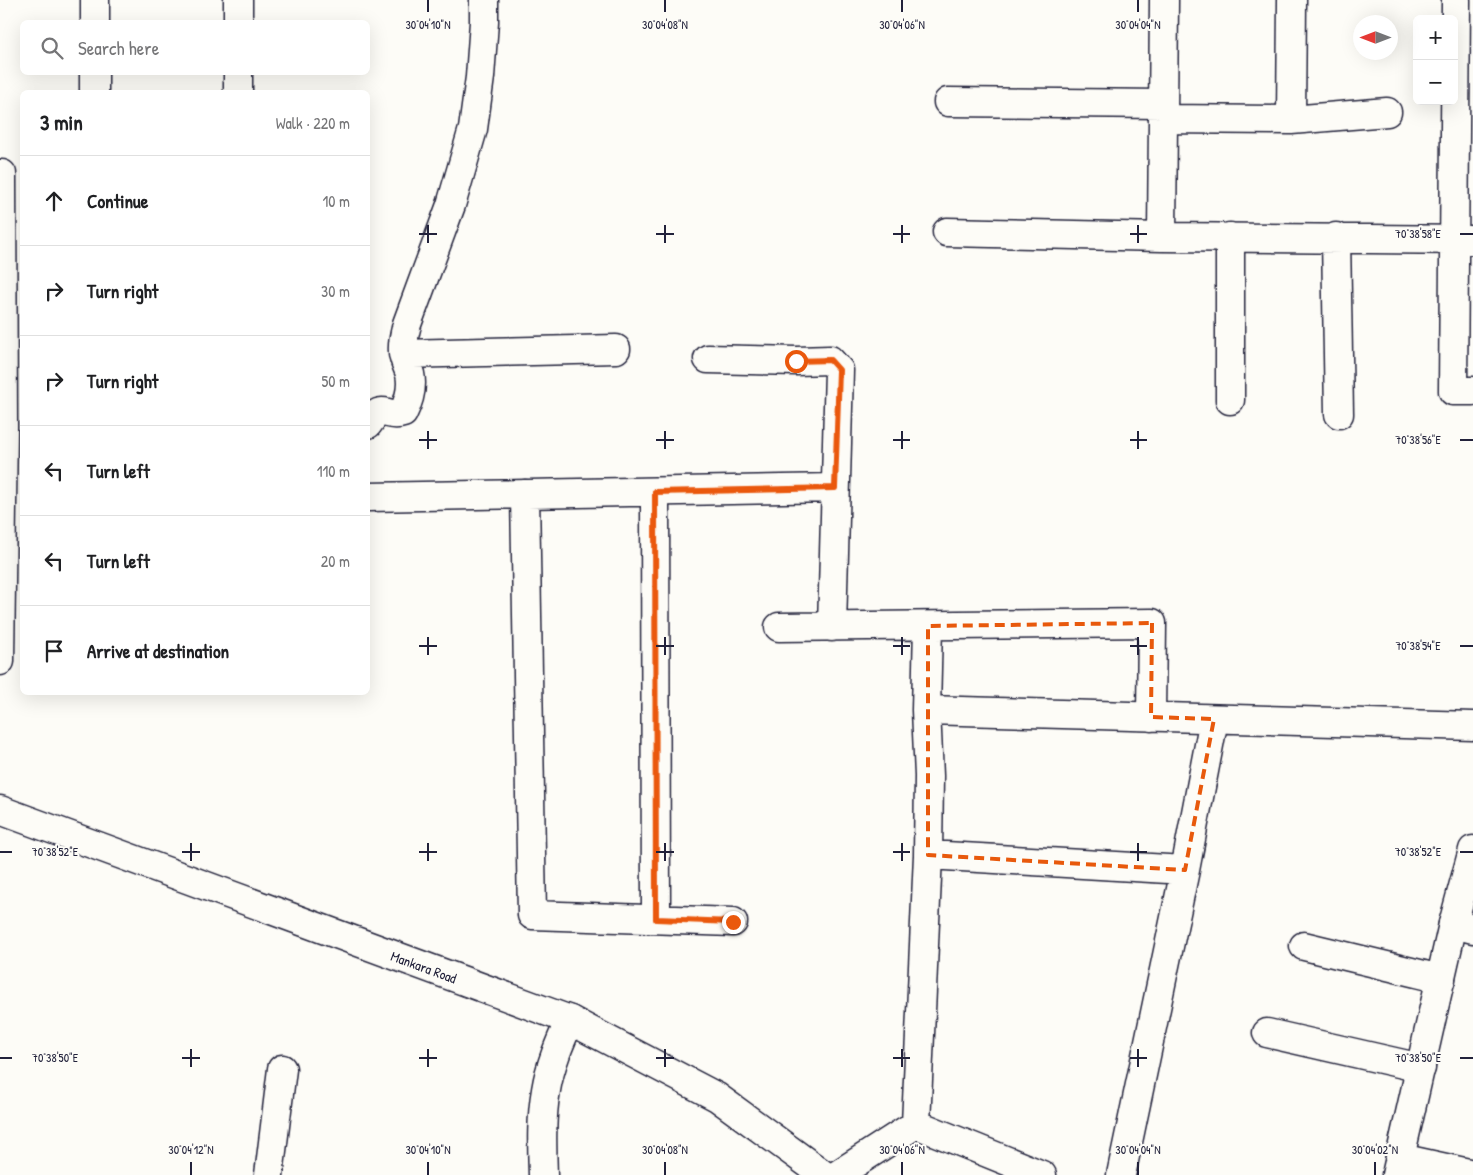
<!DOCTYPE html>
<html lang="en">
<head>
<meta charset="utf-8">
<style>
  :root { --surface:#fff; --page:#f2f2f2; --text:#202124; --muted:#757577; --line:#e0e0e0 }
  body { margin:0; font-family:"Patrick Hand",sans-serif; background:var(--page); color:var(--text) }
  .controls { position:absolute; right:15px; top:15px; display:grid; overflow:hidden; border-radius:8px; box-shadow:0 5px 20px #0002 }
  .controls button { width:45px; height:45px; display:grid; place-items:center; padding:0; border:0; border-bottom:1px solid var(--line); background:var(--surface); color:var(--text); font:25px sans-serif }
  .compass { position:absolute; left:1353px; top:15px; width:45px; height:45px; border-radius:50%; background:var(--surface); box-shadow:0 5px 20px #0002; rotate:270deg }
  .stop { position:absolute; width:15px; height:15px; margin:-11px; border:4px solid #ea580c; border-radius:50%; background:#fff }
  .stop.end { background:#ea580c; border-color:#fff; box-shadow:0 1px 5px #0008 }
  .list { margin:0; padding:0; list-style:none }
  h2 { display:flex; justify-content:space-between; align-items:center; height:65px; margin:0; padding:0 20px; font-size:21px }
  h2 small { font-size:16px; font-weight:400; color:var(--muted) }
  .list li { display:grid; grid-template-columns:32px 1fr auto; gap:15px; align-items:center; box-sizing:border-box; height:90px; padding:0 20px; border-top:1px solid var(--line) }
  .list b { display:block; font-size:19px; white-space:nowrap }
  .list em { font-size:16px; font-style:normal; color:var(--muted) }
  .icon { flex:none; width:28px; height:28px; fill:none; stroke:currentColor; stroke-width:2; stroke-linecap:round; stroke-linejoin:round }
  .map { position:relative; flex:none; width:1473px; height:1175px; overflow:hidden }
  .search { position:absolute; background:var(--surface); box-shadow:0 5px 20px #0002; left:20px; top:20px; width:350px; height:55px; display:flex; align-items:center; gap:12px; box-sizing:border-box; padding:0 18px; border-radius:8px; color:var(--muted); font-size:19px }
  .panel { position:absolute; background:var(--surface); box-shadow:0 5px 20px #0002; left:20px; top:90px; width:350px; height:605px; border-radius:8px }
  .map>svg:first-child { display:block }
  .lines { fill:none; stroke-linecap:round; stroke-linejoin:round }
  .street-casing { stroke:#22223b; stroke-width:31 }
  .primary-casing { stroke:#22223b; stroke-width:31 }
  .street { stroke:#fdfcf7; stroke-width:28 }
  .primary { stroke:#fdfcf7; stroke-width:28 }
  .route { stroke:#ea580c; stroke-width:6 }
  .marked { fill:none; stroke:#e8590c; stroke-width:4; stroke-dasharray:10 6; stroke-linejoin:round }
  .ticks { fill:none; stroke:#22223b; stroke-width:2 }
  .labels { text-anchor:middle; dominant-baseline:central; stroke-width:4; stroke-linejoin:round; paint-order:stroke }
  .street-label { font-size:14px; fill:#22223b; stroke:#fdfcf7 }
  .ticks-label { font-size:12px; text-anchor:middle; fill:#22223b; stroke:#fdfcf7; stroke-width:4; stroke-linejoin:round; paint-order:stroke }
</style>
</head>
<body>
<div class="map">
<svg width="1473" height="1175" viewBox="0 0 1473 1175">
  <rect width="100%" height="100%" fill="#fdfcf7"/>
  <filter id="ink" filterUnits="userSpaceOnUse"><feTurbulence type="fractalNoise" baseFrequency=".02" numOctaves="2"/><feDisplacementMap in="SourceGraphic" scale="10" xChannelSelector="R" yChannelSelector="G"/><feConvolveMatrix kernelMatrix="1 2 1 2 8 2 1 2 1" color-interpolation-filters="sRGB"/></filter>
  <g filter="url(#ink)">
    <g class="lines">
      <g class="street-casing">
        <path id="street" d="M 238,0 L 238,22
          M 1456,0 L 1453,391 L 1473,391
          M 95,22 L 95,0
          M 238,72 L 238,92
          M 94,92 L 94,72
          M 948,102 L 1163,104
          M 1163,119 L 1291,120 L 1387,112
          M 1291,120 L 1292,0
          M 0,174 L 2,174 L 3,427 L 0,661
          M 947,232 L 1162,237 L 1473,240
          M 1162,237 L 1164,0
          M 1230,237 L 1230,400
          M 1336,237 L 1339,414
          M 403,354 L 616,349
          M 708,359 L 796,361 L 830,360 L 839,370 L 832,627
          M 368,424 C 383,401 385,419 403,413 C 409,401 413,388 410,374 C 408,367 403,359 403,351 C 402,342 405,333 407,324 L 451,205 L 473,129 L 480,77 L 484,22 L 484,0
          M 655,492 L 656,919
          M 525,494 L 532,915 L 733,922
          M 368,497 L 835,488
          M 779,627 L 1152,623 L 1151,717
          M 926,710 L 1473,726
          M 928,855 L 1185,870
          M 1453,924 L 1473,929
          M 1304,946 L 1441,979
          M 1267,1033 L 1421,1068
          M 916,1124 L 1042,1175
          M 1400,1158 L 1473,1174
          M 269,1175 L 282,1069
          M 543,1175 C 542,1146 541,1118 546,1090 C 550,1065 560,1042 570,1020
          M 837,1175 L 916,1124 L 928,855 L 929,776 L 926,710 L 928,626
          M 1121,1175 L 1185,870 L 1214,719"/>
      </g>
      <g class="primary-casing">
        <g id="primary">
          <path id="s1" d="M 0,810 L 570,1020 L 717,1097 L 824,1175"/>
          <path d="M 1396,1175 L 1453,924 L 1473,850"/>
        </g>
      </g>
      <use href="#street" class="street"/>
      <use href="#primary" class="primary"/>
    </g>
  </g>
  <g class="lines" filter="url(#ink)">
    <path class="route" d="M 733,922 L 656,919 L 655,492 L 835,488 L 839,370 L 830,360 L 796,361"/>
  </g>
  <path class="marked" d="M 1152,623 L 1151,717 L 1214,719 L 1185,870 L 928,855 L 928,626 Z"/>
  <path class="ticks" d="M 428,0 L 428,12M 665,0 L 665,12M 902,0 L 902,12M 1138,0 L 1138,12M 428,225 L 428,243M 665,225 L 665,243M 902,225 L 902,243M 1138,225 L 1138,243M 419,234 L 437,234M 656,234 L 674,234M 893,234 L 910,234M 1130,234 L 1147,234M 1460,234 L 1473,234M 428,431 L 428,449M 665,431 L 665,449M 902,431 L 902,449M 1138,431 L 1138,449M 419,440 L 437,440M 656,440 L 674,440M 893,440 L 910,440M 1130,440 L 1147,440M 1460,440 L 1473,440M 428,637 L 428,655M 665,637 L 665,655M 902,637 L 902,655M 1138,637 L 1138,655M 419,646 L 437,646M 656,646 L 674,646M 893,646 L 910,646M 1130,646 L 1147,646M 1460,646 L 1473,646M 191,843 L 191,861M 428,843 L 428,861M 665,843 L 665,861M 902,843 L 902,861M 1138,843 L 1138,861M 0,852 L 12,852M 182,852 L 200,852M 419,852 L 437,852M 656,852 L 674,852M 893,852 L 910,852M 1130,852 L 1147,852M 1460,852 L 1473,852M 191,1049 L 191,1067M 428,1049 L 428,1067M 665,1049 L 665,1067M 902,1049 L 902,1067M 1138,1049 L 1138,1067M 0,1058 L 12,1058M 182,1058 L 200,1058M 419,1058 L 437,1058M 656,1058 L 674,1058M 893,1058 L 910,1058M 1130,1058 L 1147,1058M 1460,1058 L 1473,1058M 191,1162 L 191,1175M 428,1162 L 428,1175M 665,1162 L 665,1175M 902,1162 L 902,1175M 1138,1162 L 1138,1175M 1375,1162 L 1375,1175"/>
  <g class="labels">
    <g class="street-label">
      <text stroke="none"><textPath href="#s1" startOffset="452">Mankara Road</textPath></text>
    </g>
  </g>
  <g class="ticks-label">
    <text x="428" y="29">30°04'10"N</text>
    <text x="665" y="29">30°04'08"N</text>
    <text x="902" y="29">30°04'06"N</text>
    <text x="1138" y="29">30°04'04"N</text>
    <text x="1418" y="238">70°38'58"E</text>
    <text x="1418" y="444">70°38'56"E</text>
    <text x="1418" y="650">70°38'54"E</text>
    <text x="1418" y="856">70°38'52"E</text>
    <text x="55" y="856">70°38'52"E</text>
    <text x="1418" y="1062">70°38'50"E</text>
    <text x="55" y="1062">70°38'50"E</text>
    <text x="191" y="1154">30°04'12"N</text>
    <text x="428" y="1154">30°04'10"N</text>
    <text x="665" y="1154">30°04'08"N</text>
    <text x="902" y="1154">30°04'06"N</text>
    <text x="1138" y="1154">30°04'04"N</text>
    <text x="1375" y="1154">30°04'02"N</text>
  </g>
</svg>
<div class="controls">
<button>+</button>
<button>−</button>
</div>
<svg class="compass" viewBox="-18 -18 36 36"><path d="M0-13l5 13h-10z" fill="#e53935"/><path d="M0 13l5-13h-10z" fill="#757577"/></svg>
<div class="stop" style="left:796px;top:361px"></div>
<div class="stop end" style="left:733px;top:922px"></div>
<div class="search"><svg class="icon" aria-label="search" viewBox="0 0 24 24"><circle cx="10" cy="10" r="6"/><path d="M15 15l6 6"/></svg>Search here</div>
<section class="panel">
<h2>3 min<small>Walk · 220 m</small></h2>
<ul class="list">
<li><svg class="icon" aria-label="ahead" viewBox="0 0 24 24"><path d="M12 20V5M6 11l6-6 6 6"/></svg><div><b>Continue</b></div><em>10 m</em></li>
<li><svg class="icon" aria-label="right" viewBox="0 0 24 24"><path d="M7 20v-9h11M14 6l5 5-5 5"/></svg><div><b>Turn right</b></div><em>30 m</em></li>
<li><svg class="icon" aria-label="right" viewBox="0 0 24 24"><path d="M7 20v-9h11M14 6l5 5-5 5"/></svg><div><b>Turn right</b></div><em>50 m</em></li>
<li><svg class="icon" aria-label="left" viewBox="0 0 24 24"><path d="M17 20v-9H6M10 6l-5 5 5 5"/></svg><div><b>Turn left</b></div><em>110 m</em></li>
<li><svg class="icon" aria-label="left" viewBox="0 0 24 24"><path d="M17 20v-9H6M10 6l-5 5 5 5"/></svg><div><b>Turn left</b></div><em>20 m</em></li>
<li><svg class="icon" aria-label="arrive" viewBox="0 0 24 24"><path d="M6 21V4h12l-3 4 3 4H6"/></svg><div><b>Arrive at destination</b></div></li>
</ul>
</section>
</div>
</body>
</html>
